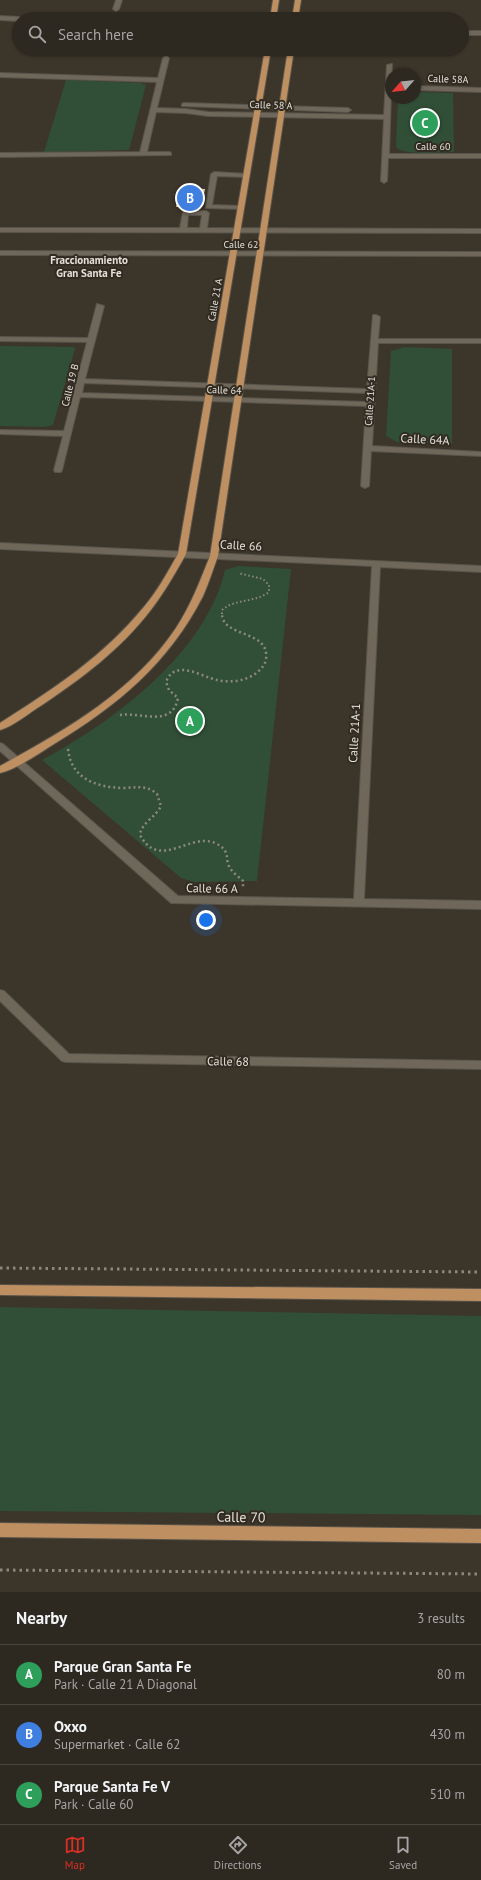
<!DOCTYPE html>
<html lang="en">
<head>
<meta charset="utf-8">
<style>
  :root { --surface:#2d2820; --page:#353029; --text:#f1f3f6; --muted:#a7a6a5; --line:#48443e; --accent:#d93025 }
  body { margin:0; font-family:"PT Sans",sans-serif; background:var(--page); color:var(--text) }
  .compass { position:absolute; left:385px; top:68px; width:36px; height:36px; border-radius:50%; background:var(--surface); box-shadow:0 1px 3px #0004; rotate:243deg }
  .you { position:absolute; left:206px; top:920px; width:14px; height:14px; margin:-10px; border:3px solid #fff; border-radius:50%; background:#1a73e8; box-shadow:0 0 0 6px #1a73e833 }
  .badge { display:grid; place-items:center; width:26px; height:26px; border-radius:50%; background:var(--accent); color:#fff; font-size:13px; font-weight:700 }
  .pin { position:absolute; translate:-50% -50%; border:2px solid #fff; box-shadow:0 1px 4px #0006 }
  .list { margin:0; padding:0; list-style:none }
  h2 { display:flex; justify-content:space-between; align-items:center; height:52px; margin:0; padding:0 16px; font-size:17px }
  h2 small { font-size:13px; font-weight:400; color:var(--muted) }
  .list li { display:grid; grid-template-columns:26px 1fr auto; gap:12px; align-items:center; box-sizing:border-box; height:60px; padding:0 16px; border-top:1px solid var(--line) }
  .list b { display:block; font-size:15px; white-space:nowrap }
  .list p { margin:0; font-size:13px; white-space:nowrap; color:var(--muted) }
  .list em { font-size:13px; font-style:normal; color:var(--muted) }
  .icon { flex:none; width:22px; height:22px; fill:none; stroke:currentColor; stroke-width:2; stroke-linecap:round; stroke-linejoin:round }
  .map { position:relative; flex:none; width:481px; height:1592px; overflow:hidden }
  .search { position:absolute; background:var(--surface); box-shadow:0 1px 3px #0004; left:12px; right:12px; top:12px; height:44px; display:flex; align-items:center; gap:10px; box-sizing:border-box; padding:0 14px; border-radius:22px; color:var(--muted); font-size:15px }
  .sheet { height:232px; background:var(--surface) }
  nav { display:flex; justify-content:space-around; align-items:center; box-sizing:border-box; height:56px; border-top:1px solid var(--line); background:var(--surface); font-size:11px; color:var(--muted) }
  nav a { display:grid; justify-items:center; gap:2px }
  nav .on { color:var(--accent) }
  .map>svg:first-child { display:block }
  .green { fill:#314f36 }
  .building { fill:#f5ddb7 }
  .lines { fill:none; stroke-linecap:round; stroke-linejoin:round }
  .minor-casing { stroke:#59544b; stroke-width:2 }
  .major-casing { stroke:#59544b; stroke-width:2 }
  .path-far2 { stroke:#8d887e; stroke-width:2; stroke-dasharray:1.5 2.5; stroke-linecap:butt }
  .path-far1 { stroke:#8d887e; stroke-width:2.5; stroke-dasharray:2 3; stroke-linecap:butt }
  .path { stroke:#8d887e; stroke-width:3; stroke-dasharray:2.5 4; stroke-linecap:butt }
  .minor { fill:#6e675a; fill-rule:evenodd }
  .major { fill:#be8f61; fill-rule:evenodd }
  .labels { text-anchor:middle; dominant-baseline:central; stroke-width:4; stroke-linejoin:round; paint-order:stroke }
  .far-street-label { font-size:10px; fill:#e5e1da; stroke:#322b21 }
  .far-neighbourhood-label { font-size:11px; font-weight:bold; fill:#e5e1da; stroke:#322b21 }
  .street-label { font-size:12px; fill:#e5e1da; stroke:#322b21 }
  .near-street-label { font-size:14px; fill:#e5e1da; stroke:#322b21 }
</style>
</head>
<body>
<div class="map">
<svg width="481" height="1592" viewBox="0 0 481 1592">
  <rect width="100%" height="100%" fill="#3c352a"/>
  <path class="green" d="M 66,80 L 140,83 L 146,85 L 129,150 L 44,152 Z
    M 415,92 L 453,93 L 454,152 C 441,152 403,156 396,147 L 398,98 L 415,98 Z
    M 0,346 L 74,347 L 75,349 L 53,425 L 44,427 L 0,426 Z
    M 405,347 L 452,349 L 452,444 L 397,442 L 386,436 L 391,351 Z
    M 238,566 L 291,569 L 257,881 L 194,882 L 181,878 L 174,872 L 42,760 C 113,722 206,653 225,570 Z
    M 0,1307 L 481,1316 L 481,1515 L 0,1511 Z"/>
  <path class="building" d="M 180,188 L 205,189 L 201,208 L 176,207 Z"/>
  <g class="lines">
    <g class="minor-casing">
      <path id="minor" d="M 116,0 L 122,0 L 119,9 L 116,11 L 113,9 Z
        M 0,16 L 19,17 L 22,19 L 19,19 L 19,21 L 0,20 Z
        M 462,31 L 481,31 L 481,35 L 462,35 Z
        M 166,56 L 169,58 L 157,108 L 186,109 L 208,112 L 384,115 L 387,65 L 392,64 L 389,154 L 481,154 L 481,158 L 388,158 L 387,181 L 384,183 L 381,181 L 384,119 L 208,116 L 186,113 L 156,112 L 147,152 L 169,152 L 171,153 L 171,155 L 0,157 L 0,153 L 140,152 L 157,82 L 0,77 L 0,73 L 158,78 L 163,58 Z
        M 415,86 L 481,88 L 481,92 L 415,90 Z
        M 184,103 L 348,108 L 351,110 L 348,112 L 182,106 L 182,104 Z
        M 214,172 L 248,174 L 248,176 L 246,177 L 217,176 L 212,205 L 241,206 L 243,207 L 243,209 L 206,208 L 211,174 Z
        M 206,211 L 209,213 L 207,228 L 481,229 L 481,233 L 0,232 L 0,228 L 180,228 L 183,212 ZM 188,215 L 202,215 L 200,228 L 187,228 Z
        M 0,251 L 481,252 L 481,256 L 0,255 Z
        M 97,304 L 104,306 L 85,379 L 367,389 L 373,315 L 376,315 L 380,317 L 378,339 L 481,339 L 481,343 L 378,343 L 372,446 L 481,452 L 481,456 L 371,451 L 369,486 L 365,488 L 361,486 L 366,406 L 80,397 L 62,470 L 61,472 L 55,472 L 54,470 L 63,436 L 0,434 L 0,430 L 64,431 L 87,342 L 0,341 L 0,337 L 88,338 ZM 84,383 L 367,393 L 367,402 L 82,393 Z
        M 0,543 L 481,566 L 481,572 L 380,567 L 364,899 L 481,901 L 481,909 L 171,903 L 0,751 L 0,743 L 3,744 L 178,896 L 354,899 L 372,566 L 0,549 Z
        M 0,990 L 4,991 L 69,1054 L 481,1061 L 481,1069 L 66,1062 L 62,1061 L 0,1001 Z"/>
    </g>
    <g class="major-casing">
      <path id="major" d="M 273,0 L 279,0 L 276,19 L 270,19 Z
        M 295,0 L 301,0 L 298,19 L 292,19 Z
        M 265,49 L 271,49 L 186,554 C 175,574 164,593 150,611 C 121,649 82,678 42,705 C 30,712 13,727 0,730 L 0,723 C 52,690 104,656 143,608 C 157,592 167,573 178,554 Z
        M 288,49 L 294,49 L 218,556 C 213,569 209,583 203,596 C 169,663 117,706 54,744 C 38,754 17,769 0,773 L 0,766 C 66,730 134,691 176,628 C 191,605 200,581 210,556 Z
        M 0,1285 L 481,1289 L 481,1301 L 0,1295 Z
        M 0,1523 L 481,1529 L 481,1543 L 0,1537 Z"/>
    </g>
    <path class="path-far2" d="M 222,614 L 222,610 C 236,598 255,603 269,592 L 269,585 L 263,579 L 238,573"/>
    <path class="path-far1" d="M 120,715 C 142,712 172,728 178,698 L 169,690 L 166,682 C 175,658 202,677 217,680 C 230,683 245,681 255,674 C 260,670 265,666 266,659 C 270,629 221,638 222,613
      M 68,749 C 71,778 95,787 122,788 C 135,788 146,784 157,794 L 161,806 C 156,817 141,823 140,835 C 159,871 190,832 215,843 C 232,851 224,859 230,868 C 233,873 239,877 243,881 L 243,887"/>
    <path class="path" d="M 0,1268 L 481,1272
      M 0,1570 L 481,1574"/>
    <use href="#minor" class="minor"/>
    <use href="#major" class="major"/>
  </g>
  <g class="labels">
    <g class="far-street-label">
      <text transform="translate(448 79) rotate(2)">Calle 58A</text>
      <text transform="translate(271 105) rotate(2)">Calle 58 A</text>
      <text x="433" y="146">Calle 60</text>
      <text x="241" y="244">Calle 62</text>
      <text transform="translate(215 300) rotate(-80)">Calle 21 A</text>
      <text transform="translate(70 385) rotate(-76)">Calle 19 B</text>
      <text transform="translate(224 390) rotate(2)">Calle 64</text>
      <text transform="translate(370 401) rotate(-86)">Calle 21A-1</text>
    </g>
    <g class="far-neighbourhood-label">
      <text x="89" y="260">Fraccionamiento<tspan x="89" dy="13">Gran Santa Fe</tspan></text>
    </g>
    <g class="street-label">
      <text transform="translate(425 439) rotate(3)">Calle 64A</text>
      <text transform="translate(241 545) rotate(3)">Calle 66</text>
      <text transform="translate(354 733) rotate(-87)">Calle 21A-1</text>
      <text transform="translate(212 888) rotate(1)">Calle 66 A</text>
      <text transform="translate(228 1061) rotate(1)">Calle 68</text>
    </g>
    <g class="near-street-label">
      <text transform="translate(241 1517) rotate(1)">Calle 70</text>
    </g>
  </g>
</svg>
<svg class="compass" viewBox="-18 -18 36 36"><path d="M0-13l5 13h-10z" fill="#e53935"/><path d="M0 13l5-13h-10z" fill="#a7a6a5"/></svg>
<div class="you"></div>
<div class="pin badge" style="left:190px;top:721px;background:#2e9e5b">A</div>
<div class="pin badge" style="left:190px;top:198px;background:#3f7fe0">B</div>
<div class="pin badge" style="left:425px;top:123px;background:#2e9e5b">C</div>
<div class="search"><svg class="icon" aria-label="search" viewBox="0 0 24 24"><circle cx="10" cy="10" r="6"/><path d="M15 15l6 6"/></svg>Search here</div>
</div>
<section class="sheet">
<h2>Nearby<small>3 results</small></h2>
<ul class="list">
<li><span class="badge" style="background:#2e9e5b">A</span><div><b>Parque Gran Santa Fe</b><p>Park · Calle 21 A Diagonal</p></div><em>80 m</em></li>
<li><span class="badge" style="background:#3f7fe0">B</span><div><b>Oxxo</b><p>Supermarket · Calle 62</p></div><em>430 m</em></li>
<li><span class="badge" style="background:#2e9e5b">C</span><div><b>Parque Santa Fe V</b><p>Park · Calle 60</p></div><em>510 m</em></li>
</ul>
</section>
<nav>
<a class="on"><svg class="icon" aria-label="map" viewBox="0 0 24 24"><path d="M3 6l6-2 6 2 6-2v14l-6 2-6-2-6 2zM9 4v14M15 6v14"/></svg>Map</a>
<a><svg class="icon" aria-label="directions" viewBox="0 0 24 24"><path d="M12 3l9 9-9 9-9-9zM9 14v-3h6M13 9l2 2-2 2"/></svg>Directions</a>
<a><svg class="icon" aria-label="saved" viewBox="0 0 24 24"><path d="M7 4h10v16l-5-4-5 4z"/></svg>Saved</a>
</nav>
</body>
</html>
